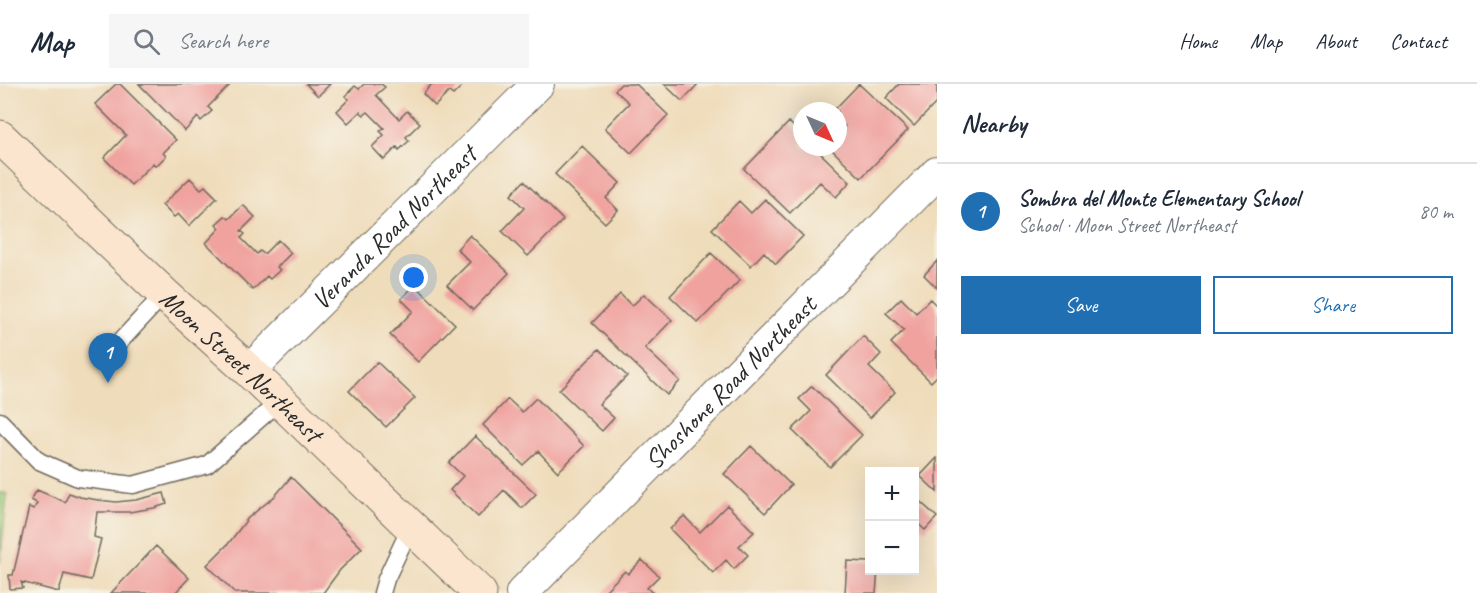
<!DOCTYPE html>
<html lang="en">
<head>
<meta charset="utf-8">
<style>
  :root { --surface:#fff; --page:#f6f6f7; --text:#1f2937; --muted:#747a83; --line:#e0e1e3; --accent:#1f6fb2 }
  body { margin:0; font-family:Caveat,sans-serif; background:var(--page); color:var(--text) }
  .controls { position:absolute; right:18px; bottom:18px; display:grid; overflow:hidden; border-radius:0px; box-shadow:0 6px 24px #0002 }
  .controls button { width:54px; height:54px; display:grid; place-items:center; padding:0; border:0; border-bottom:2px solid var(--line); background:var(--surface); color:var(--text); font:30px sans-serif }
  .compass { position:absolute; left:793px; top:18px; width:54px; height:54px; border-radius:50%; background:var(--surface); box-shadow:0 6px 24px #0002; rotate:134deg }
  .you { position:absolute; left:414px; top:194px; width:21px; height:21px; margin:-15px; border:4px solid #fff; border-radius:50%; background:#1a73e8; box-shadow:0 0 0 9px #1a73e833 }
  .badge { display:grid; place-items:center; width:39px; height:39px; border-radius:50%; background:var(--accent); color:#fff; font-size:20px; font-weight:700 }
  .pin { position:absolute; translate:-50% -50px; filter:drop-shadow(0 2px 3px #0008) }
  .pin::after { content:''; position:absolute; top:32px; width:21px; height:18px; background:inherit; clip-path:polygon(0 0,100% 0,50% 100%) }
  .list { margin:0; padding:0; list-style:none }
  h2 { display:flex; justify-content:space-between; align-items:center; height:78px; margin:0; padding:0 24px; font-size:26px }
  h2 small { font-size:20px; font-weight:400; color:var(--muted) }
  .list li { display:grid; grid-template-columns:39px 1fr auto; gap:18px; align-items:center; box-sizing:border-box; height:96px; padding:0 24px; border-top:2px solid var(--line) }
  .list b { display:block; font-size:22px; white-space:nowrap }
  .list p { margin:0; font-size:20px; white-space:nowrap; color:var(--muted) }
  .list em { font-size:20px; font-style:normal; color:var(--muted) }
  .actions { display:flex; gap:12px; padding:18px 24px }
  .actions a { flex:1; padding:14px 0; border:2px solid var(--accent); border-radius:0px; text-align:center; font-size:21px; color:var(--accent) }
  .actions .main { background:var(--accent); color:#fff }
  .icon { flex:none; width:33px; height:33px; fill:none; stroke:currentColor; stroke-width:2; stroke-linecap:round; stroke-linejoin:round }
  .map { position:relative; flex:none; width:937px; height:509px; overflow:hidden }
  header { display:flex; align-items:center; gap:36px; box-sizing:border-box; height:84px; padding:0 30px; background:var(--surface); border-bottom:2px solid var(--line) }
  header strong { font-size:28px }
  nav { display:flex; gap:33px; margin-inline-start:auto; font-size:21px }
  .search { width:420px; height:54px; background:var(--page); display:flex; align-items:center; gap:15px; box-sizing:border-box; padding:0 21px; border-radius:0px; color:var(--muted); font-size:22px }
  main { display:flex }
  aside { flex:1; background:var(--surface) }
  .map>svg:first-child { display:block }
  .green { fill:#a9d784; stroke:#6a8158; stroke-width:1.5 }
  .building { fill:#f0a29f }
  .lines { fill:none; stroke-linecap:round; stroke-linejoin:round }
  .lane-casing { stroke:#70695d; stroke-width:19 }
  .street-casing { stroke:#70695d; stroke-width:34 }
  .secondary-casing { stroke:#70695d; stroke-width:35 }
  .lane { stroke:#fff; stroke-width:16 }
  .street { stroke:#fff; stroke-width:32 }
  .secondary { stroke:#fbe5cf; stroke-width:33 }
  .labels { text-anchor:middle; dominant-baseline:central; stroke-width:5; stroke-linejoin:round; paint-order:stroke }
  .street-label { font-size:26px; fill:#2b2b2b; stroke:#f7f3e8 }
</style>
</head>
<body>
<header>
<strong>Map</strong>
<div class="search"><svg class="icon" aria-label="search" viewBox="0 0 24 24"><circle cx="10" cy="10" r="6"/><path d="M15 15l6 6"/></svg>Search here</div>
<nav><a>Home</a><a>Map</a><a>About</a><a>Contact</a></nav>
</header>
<main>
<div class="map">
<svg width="937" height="509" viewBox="0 0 937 509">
  <rect width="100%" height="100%" fill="#f7f3e8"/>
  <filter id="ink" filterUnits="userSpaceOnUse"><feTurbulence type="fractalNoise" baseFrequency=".0167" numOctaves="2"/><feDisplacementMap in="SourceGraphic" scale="12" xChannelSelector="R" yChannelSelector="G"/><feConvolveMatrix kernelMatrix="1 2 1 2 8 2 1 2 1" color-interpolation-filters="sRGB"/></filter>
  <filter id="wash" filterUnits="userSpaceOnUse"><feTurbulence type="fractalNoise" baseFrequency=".008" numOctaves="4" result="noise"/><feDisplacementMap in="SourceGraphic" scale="24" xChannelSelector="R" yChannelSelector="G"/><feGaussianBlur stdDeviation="1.35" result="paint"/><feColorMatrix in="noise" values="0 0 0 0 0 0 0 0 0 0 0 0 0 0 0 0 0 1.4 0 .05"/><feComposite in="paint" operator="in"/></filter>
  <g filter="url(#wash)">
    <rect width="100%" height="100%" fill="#efdcba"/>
    <path class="green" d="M 0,409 L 7,410 L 0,479 Z"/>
    <g id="blocks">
      <path class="building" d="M 116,0 L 120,0 L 176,56 L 163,69 L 166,72 L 156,82 L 153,79 L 131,101 L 104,74 L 126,51 L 95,20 Z
        M 139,0 L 231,0 L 208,23 L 212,27 L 201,37 L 198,33 L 185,47 Z
        M 306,0 L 330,0 L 318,12 Z
        M 364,0 L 381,0 L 385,3 L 376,11 L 399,35 L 407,27 L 420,39 L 406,53 L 409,57 L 399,66 L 397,63 L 384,76 L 372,63 L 384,51 L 380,47 L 384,44 L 368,28 L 364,31 L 360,28 L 348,39 L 337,27 L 349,15 L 345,12 L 355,2 L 359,5 Z
        M 430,0 L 461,0 L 463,1 L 453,11 L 449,8 L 435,22 L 423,10 L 431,1 Z
        M 621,0 L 636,0 L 668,31 L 631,69 L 605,44 L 629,19 L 615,6 Z
        M 664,0 L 698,0 L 682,17 Z
        M 859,0 L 908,46 L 861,94 L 829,63 L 838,63 L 838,49 L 845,42 L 838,35 L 838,27 L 833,27 Z
        M 899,0 L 937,0 L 937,18 L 914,42 L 886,14 Z
        M 789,38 L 802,51 L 802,63 L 814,63 L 850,98 L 836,113 L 820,98 L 790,129 L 744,85 Z
        M 582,62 L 620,99 L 606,114 L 618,126 L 605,139 L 555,90 Z
        M 190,94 L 201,105 L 205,102 L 217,114 L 189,142 L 178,130 L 174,133 L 162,121 Z
        M 524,97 L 563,136 L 528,172 L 502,147 L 524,124 L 511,111 Z
        M 765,115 L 803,152 L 776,180 L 764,168 L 751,182 L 712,145 L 739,117 L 751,129 Z
        M 243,121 L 255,133 L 241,147 L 245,150 L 241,154 L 257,170 L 260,167 L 264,170 L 278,156 L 291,169 L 277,183 L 280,186 L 270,195 L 267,192 L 253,206 L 206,159 L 220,144 L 216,140 L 225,132 L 229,135 Z
        M 470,151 L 509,189 L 473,226 L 447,201 L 470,178 L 457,165 Z
        M 711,169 L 740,196 L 698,239 L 670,212 Z
        M 937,177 L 937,204 L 924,191 Z
        M 415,201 L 455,240 L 418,278 L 390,251 L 413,227 L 401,215 Z
        M 620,210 L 632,222 L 644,210 L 672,236 L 645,264 L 680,297 L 667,311 L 592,239 Z
        M 901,214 L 916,229 L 930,215 L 937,222 L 937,292 L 931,298 L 891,259 L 904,246 L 886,229 Z
        M 863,252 L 881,270 L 869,283 L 895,308 L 870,334 L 826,291 Z
        M 599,265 L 627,292 L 599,320 L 614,334 L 602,347 L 559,306 Z
        M 377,278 L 415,314 L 386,343 L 349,307 Z
        M 812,302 L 862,351 L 830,383 L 792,346 L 811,327 L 799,315 Z
        M 536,314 L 584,362 L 558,388 L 538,367 L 523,381 L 483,341 L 508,315 L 522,328 Z
        M 475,352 L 536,410 L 522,424 L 504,406 L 478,433 L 450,406 L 463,392 L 449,379 Z
        M 751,362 L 791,401 L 765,429 L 724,390 Z
        M 937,374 L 937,408 L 920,392 Z
        M 291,393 L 362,464 L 340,486 L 323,509 L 235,509 L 207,481 L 228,460 L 248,434 L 275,412 Z
        M 37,406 L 65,418 L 69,409 L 80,413 L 98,416 L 116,418 L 136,416 L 164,409 L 167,420 L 154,424 L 129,428 L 97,428 L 94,453 L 101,455 L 91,496 L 64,490 L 59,508 L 21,498 L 23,504 L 10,505 L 9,491 L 13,491 L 29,423 L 34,425 L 37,419 L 31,416 Z
        M 914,412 L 937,433 L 925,446 L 914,436 Z
        M 727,421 L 754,448 L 739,462 L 748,471 L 734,485 L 726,476 L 713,489 L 670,445 L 684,432 L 700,448 Z
        M 156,462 L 189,494 L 175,509 L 111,509 Z
        M 642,476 L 659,492 L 647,504 L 653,509 L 603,509 L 625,487 L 628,490 Z
        M 847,477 L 870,478 L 870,486 L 878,486 L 876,509 L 845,509 Z"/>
    </g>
  </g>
  <g filter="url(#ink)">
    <use href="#blocks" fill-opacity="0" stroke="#70695d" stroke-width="1.5"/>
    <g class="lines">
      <g class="lane-casing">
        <path id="lane" d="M 116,262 L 164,210
          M 0,337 L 39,377 L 78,394 L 133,401 L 207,381 L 280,317
          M 382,509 L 386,495 L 411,442"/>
      </g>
      <g class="street-casing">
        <g id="street">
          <path id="s1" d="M 249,287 L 538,0"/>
          <path id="s2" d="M 522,509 L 937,89"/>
        </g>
      </g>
      <g class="secondary-casing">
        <g id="secondary">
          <path id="s3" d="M 0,53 L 164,210 L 249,287 L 480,509"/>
        </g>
      </g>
      <use href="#lane" class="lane"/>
      <use href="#street" class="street"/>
      <use href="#secondary" class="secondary"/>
    </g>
  </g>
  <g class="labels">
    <g class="street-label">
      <text stroke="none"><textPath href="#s1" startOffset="204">Veranda Road Northeast</textPath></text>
      <text stroke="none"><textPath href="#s3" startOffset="332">Moon Street Northeast</textPath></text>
      <text stroke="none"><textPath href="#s2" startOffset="296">Shoshone Road Northeast</textPath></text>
    </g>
  </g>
</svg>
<div class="controls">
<button>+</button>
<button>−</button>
</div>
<svg class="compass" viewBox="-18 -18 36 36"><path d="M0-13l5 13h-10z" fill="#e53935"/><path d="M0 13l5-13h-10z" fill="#747a83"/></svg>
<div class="you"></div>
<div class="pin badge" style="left:108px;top:299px">1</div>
</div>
<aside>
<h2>Nearby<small></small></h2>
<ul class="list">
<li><span class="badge">1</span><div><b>Sombra del Monte Elementary School</b><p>School · Moon Street Northeast</p></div><em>80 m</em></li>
</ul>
<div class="actions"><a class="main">Save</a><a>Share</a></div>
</aside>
</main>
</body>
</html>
